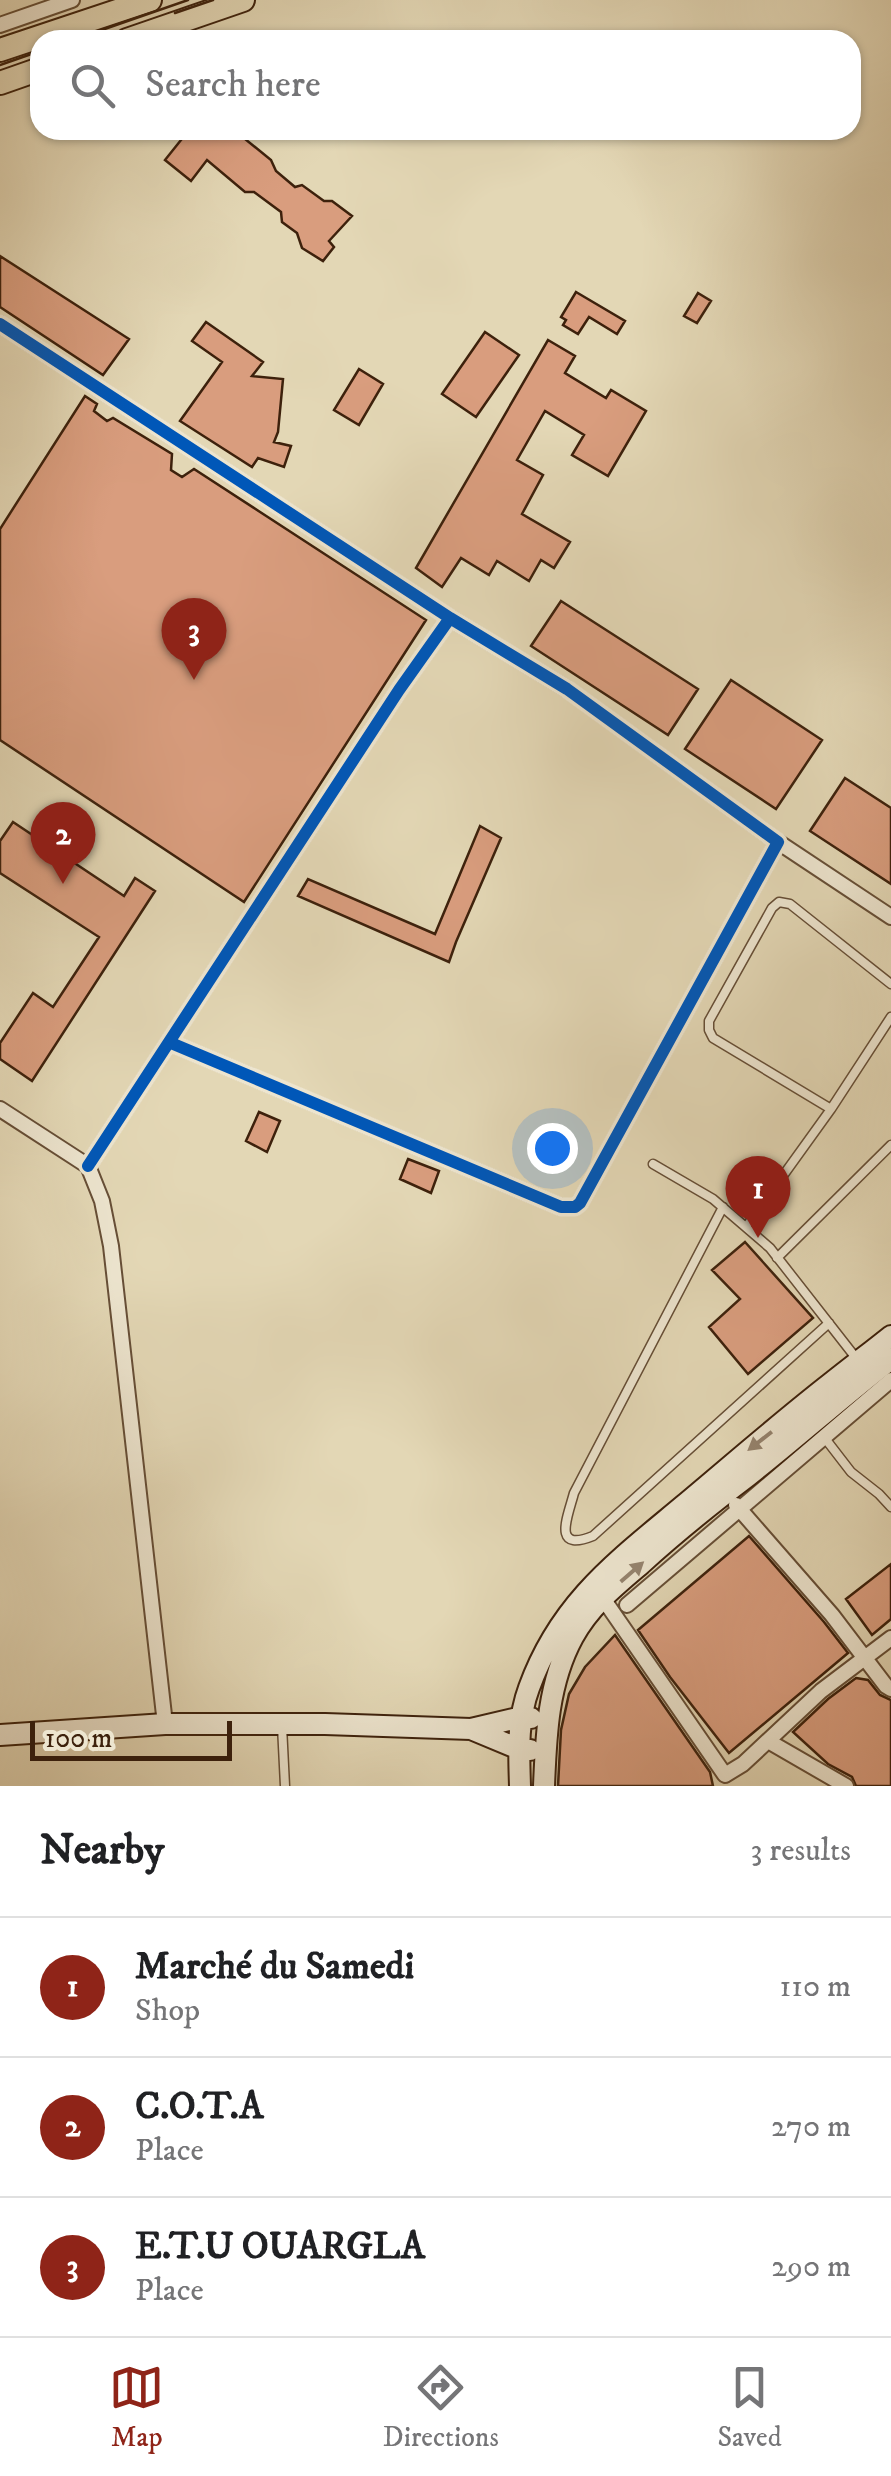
<!DOCTYPE html>
<html lang="en">
<head>
<meta charset="utf-8">
<style>
  :root { --surface:#fff; --page:#f6f6f6; --text:#202124; --muted:#757577; --line:#e0e0e0; --accent:#8f2418 }
  body { margin:0; font-family:"IM FELL DW Pica",serif; background:var(--page); color:var(--text) }
  .scale { position:absolute; left:30px; bottom:25px; width:202px; box-sizing:border-box; padding-left:10px; border:5px solid #3d210c; border-top:0; font-size:28px; line-height:35px; white-space:nowrap; color:#3d210c; -webkit-text-stroke:8px #ede5cf; paint-order:stroke }
  .you { position:absolute; left:552px; top:1148px; width:35px; height:35px; margin:-25px; border:8px solid #fff; border-radius:50%; background:#1a73e8; box-shadow:0 0 0 15px #1a73e833 }
  .badge { display:grid; place-items:center; width:65px; height:65px; border-radius:50%; background:var(--accent); color:#fff; font-size:32px; font-weight:700 }
  .pin { position:absolute; translate:-50% -82px; filter:drop-shadow(0 2px 5px #0008) }
  .pin::after { content:''; position:absolute; top:52px; width:35px; height:30px; background:inherit; clip-path:polygon(0 0,100% 0,50% 100%) }
  .list { margin:0; padding:0; list-style:none }
  h2 { display:flex; justify-content:space-between; align-items:center; height:130px; margin:0; padding:0 40px; font-size:42px }
  h2 small { font-size:32px; font-weight:400; color:var(--muted) }
  .list li { display:grid; grid-template-columns:65px 1fr auto; gap:30px; align-items:center; box-sizing:border-box; height:140px; padding:0 40px; border-top:2px solid var(--line) }
  .list b { display:block; font-size:38px; white-space:nowrap }
  .list p { margin:0; font-size:32px; white-space:nowrap; color:var(--muted) }
  .list em { font-size:32px; font-style:normal; color:var(--muted) }
  .icon { flex:none; width:55px; height:55px; fill:none; stroke:currentColor; stroke-width:2; stroke-linecap:round; stroke-linejoin:round }
  .map { position:relative; flex:none; width:891px; height:1786px; overflow:hidden }
  .search { position:absolute; background:var(--surface); box-shadow:0 2px 8px #0004; left:30px; right:30px; top:30px; height:110px; display:flex; align-items:center; gap:25px; box-sizing:border-box; padding:0 35px; border-radius:30px; color:var(--muted); font-size:38px }
  .sheet { height:550px; background:var(--surface) }
  nav { display:flex; justify-content:space-around; align-items:center; box-sizing:border-box; height:140px; border-top:2px solid var(--line); background:var(--surface); font-size:28px; color:var(--muted) }
  nav a { display:grid; justify-items:center; gap:5px }
  nav .on { color:var(--accent) }
  .map>svg:first-child { display:block }
  .building { fill:#d99d7e; stroke:#3d210c; stroke-width:2.5 }
  .lines { fill:none; stroke-linecap:round; stroke-linejoin:round }
  .lane-casing { stroke:#664e36; stroke-width:11 }
  .street-casing { stroke:#664e36; stroke-width:18 }
  .secondary-casing { stroke:#3d210c; stroke-width:24 }
  .primary-casing { stroke:#3d210c; stroke-width:26 }
  .lane { stroke:#ede5cf; stroke-width:8 }
  .street { stroke:#ede5cf; stroke-width:14 }
  .secondary { stroke:#ede5cf; stroke-width:20 }
  .primary { stroke:#e3d7b5; stroke-width:22 }
  .tram { stroke:#3d210c; stroke-width:2.5 }
  .cycleway-casing { stroke:#ede5cf; stroke-width:19 }
  .cycleway { stroke:#0057b8; stroke-width:12 }
  .oneway { fill:#95836e }
</style>
</head>
<body>
<div class="map">
<svg width="891" height="1786" viewBox="0 0 891 1786">
  <rect width="100%" height="100%" fill="#e3d7b5"/>
  <filter id="stains"><feTurbulence type="fractalNoise" baseFrequency=".002" numOctaves="4"/><feColorMatrix values="0 0 0 0 .2 0 0 0 0 .09 0 0 0 0 .02 0 0 0 .5 -.17"/></filter>
  <radialGradient id="worn" r=".72"><stop offset=".6" stop-color="#630" stop-opacity="0"/><stop offset="1" stop-color="#630" stop-opacity=".3"/></radialGradient>
  <path class="building" d="M 189,130 L 234,130 L 271,160 L 276,171 L 295,187 L 302,185 L 324,201 L 332,201 L 352,216 L 329,241 L 334,247 L 323,261 L 302,248 L 297,233 L 282,222 L 281,212 L 254,192 L 245,192 L 207,160 L 191,181 L 165,160 Z
    M 0,256 L 129,339 L 103,375 L 0,307 Z
    M 576,292 L 625,321 L 617,334 L 589,317 L 578,334 L 563,325 L 566,320 L 561,317 Z
    M 698,293 L 711,301 L 697,323 L 684,316 Z
    M 206,322 L 263,362 L 252,376 L 283,379 L 278,432 L 274,442 L 291,446 L 284,467 L 258,458 L 252,467 L 180,421 L 222,362 L 192,341 Z
    M 485,332 L 519,355 L 476,417 L 442,394 Z
    M 548,340 L 575,356 L 565,373 L 606,398 L 611,390 L 646,411 L 608,476 L 572,455 L 584,435 L 545,411 L 517,460 L 543,475 L 522,514 L 570,542 L 554,568 L 541,560 L 529,581 L 497,561 L 489,575 L 461,558 L 442,587 L 416,568 Z
    M 359,369 L 383,384 L 359,425 L 334,410 Z
    M 85,396 L 97,404 L 94,411 L 107,421 L 113,418 L 172,454 L 171,470 L 182,477 L 194,469 L 426,620 L 244,902 L 0,740 L 0,529 Z
    M 561,601 L 698,689 L 668,735 L 531,646 Z
    M 731,680 L 822,740 L 776,809 L 685,749 Z
    M 845,778 L 891,808 L 891,884 L 810,831 Z
    M 13,822 L 124,896 L 135,878 L 155,891 L 32,1081 L 0,1059 L 0,1043 L 33,993 L 53,1007 L 99,937 L 0,873 L 0,841 Z
    M 480,826 L 501,838 L 456,942 L 449,962 L 298,896 L 308,879 L 435,934 Z
    M 259,1112 L 280,1121 L 267,1152 L 246,1141 Z
    M 408,1159 L 439,1171 L 431,1193 L 400,1179 Z
    M 745,1242 L 813,1318 L 748,1374 L 709,1327 L 740,1299 L 712,1270 Z
    M 749,1536 L 824,1622 L 848,1653 L 729,1753 L 670,1677 L 638,1630 Z
    M 891,1564 L 891,1619 L 872,1635 L 846,1599 Z
    M 615,1635 L 710,1772 L 713,1786 L 558,1786 L 561,1730 L 569,1694 L 585,1667 Z
    M 856,1678 L 868,1680 L 880,1695 L 891,1700 L 891,1786 L 856,1786 L 852,1777 L 828,1764 L 793,1732 L 828,1699 Z"/>
  <g class="lines">
    <g class="lane-casing">
      <path id="lane" d="M 831,1109 L 713,1038 L 709,1030 L 709,1021 L 772,908 L 779,902 L 790,904 L 891,984
        M 653,1164 L 713,1199 L 770,1248 L 856,1358
        M 723,1207 L 574,1493 C 568,1516 551,1553 593,1536 L 829,1323
        M 746,1227 L 831,1109 L 891,1017
        M 777,1258 L 891,1145
        M 824,1437 L 851,1472 L 879,1494 L 891,1507
        M 282,1726 L 285,1786"/>
    </g>
    <g class="street-casing">
      <path id="street" d="M 0,25 L 72,0
        M 0,324 L 450,618 L 399,690 L 88,1166
        M 778,842 L 891,917
        M 171,1043 L 561,1207 L 575,1207 L 580,1203 L 778,842 L 567,689 L 450,618
        M 0,1109 L 88,1166 L 102,1201 L 111,1246 L 165,1724
        M 736,1505 L 832,1615 L 886,1686 L 891,1689
        M 602,1597 L 725,1775 L 743,1764 L 821,1691 L 891,1638
        M 627,1605 L 891,1380
        M 768,1741 L 846,1786"/>
    </g>
    <g class="secondary-casing">
      <path id="secondary" d="M 471,1729 L 519,1749 L 530,1750
        M 0,1735 L 165,1724 L 325,1724 L 471,1729 L 522,1717 L 531,1718
        M 520,1786 C 519,1753 517,1720 529,1688 C 560,1602 617,1561 684,1505 C 733,1464 781,1422 831,1383 C 851,1367 871,1352 891,1336
        M 544,1786 C 546,1735 548,1683 573,1637 C 590,1606 615,1586 641,1564 C 675,1533 711,1504 748,1476 C 796,1438 842,1397 891,1359"/>
    </g>
    <g class="primary-casing">
      <path id="primary" d="M 127,40 L 243,0
        M 0,50 L 150,0
        M 0,83 L 40,69"/>
    </g>
    <use href="#lane" class="lane"/>
    <use href="#street" class="street"/>
    <use href="#secondary" class="secondary"/>
    <use href="#primary" class="primary"/>
    <path class="tram" d="M 175,13 L 213,0
      M 73,40 L 188,0
      M 0,65 L 40,51"/>
    <g class="cycleway-casing">
      <path id="cycleway" d="M 0,324 L 450,618 L 399,690 L 88,1166
        M 171,1043 L 561,1207 L 575,1207 L 580,1203 L 778,842 L 567,689 L 450,618"/>
    </g>
    <use href="#cycleway" class="cycleway"/>
  </g>
  <defs><path id="oneway-solid" d="M-6-.8H1V-3.2L6.5 0L1 3.2V.8H-6Z" transform="scale(2.5)"/></defs>
  <g class="oneway">
    <use href="#oneway-solid" transform="translate(760 1441) rotate(142)"/>
    <use href="#oneway-solid" transform="translate(632 1572) rotate(-41)"/>
  </g>
  <rect width="100%" height="100%" filter="url(#stains)"/>
  <rect width="100%" height="100%" fill="url(#worn)"/>
</svg>
<div class="scale">100 m</div>
<div class="you"></div>
<div class="pin badge" style="left:758px;top:1238px">1</div>
<div class="pin badge" style="left:63px;top:884px">2</div>
<div class="pin badge" style="left:194px;top:680px">3</div>
<div class="search"><svg class="icon" aria-label="search" viewBox="0 0 24 24"><circle cx="10" cy="10" r="6"/><path d="M15 15l6 6"/></svg>Search here</div>
</div>
<section class="sheet">
<h2>Nearby<small>3 results</small></h2>
<ul class="list">
<li><span class="badge">1</span><div><b>Marché du Samedi</b><p>Shop</p></div><em>110 m</em></li>
<li><span class="badge">2</span><div><b>C.O.T.A</b><p>Place</p></div><em>270 m</em></li>
<li><span class="badge">3</span><div><b>E.T.U OUARGLA</b><p>Place</p></div><em>290 m</em></li>
</ul>
</section>
<nav>
<a class="on"><svg class="icon" aria-label="map" viewBox="0 0 24 24"><path d="M3 6l6-2 6 2 6-2v14l-6 2-6-2-6 2zM9 4v14M15 6v14"/></svg>Map</a>
<a><svg class="icon" aria-label="directions" viewBox="0 0 24 24"><path d="M12 3l9 9-9 9-9-9zM9 14v-3h6M13 9l2 2-2 2"/></svg>Directions</a>
<a><svg class="icon" aria-label="saved" viewBox="0 0 24 24"><path d="M7 4h10v16l-5-4-5 4z"/></svg>Saved</a>
</nav>
</body>
</html>
